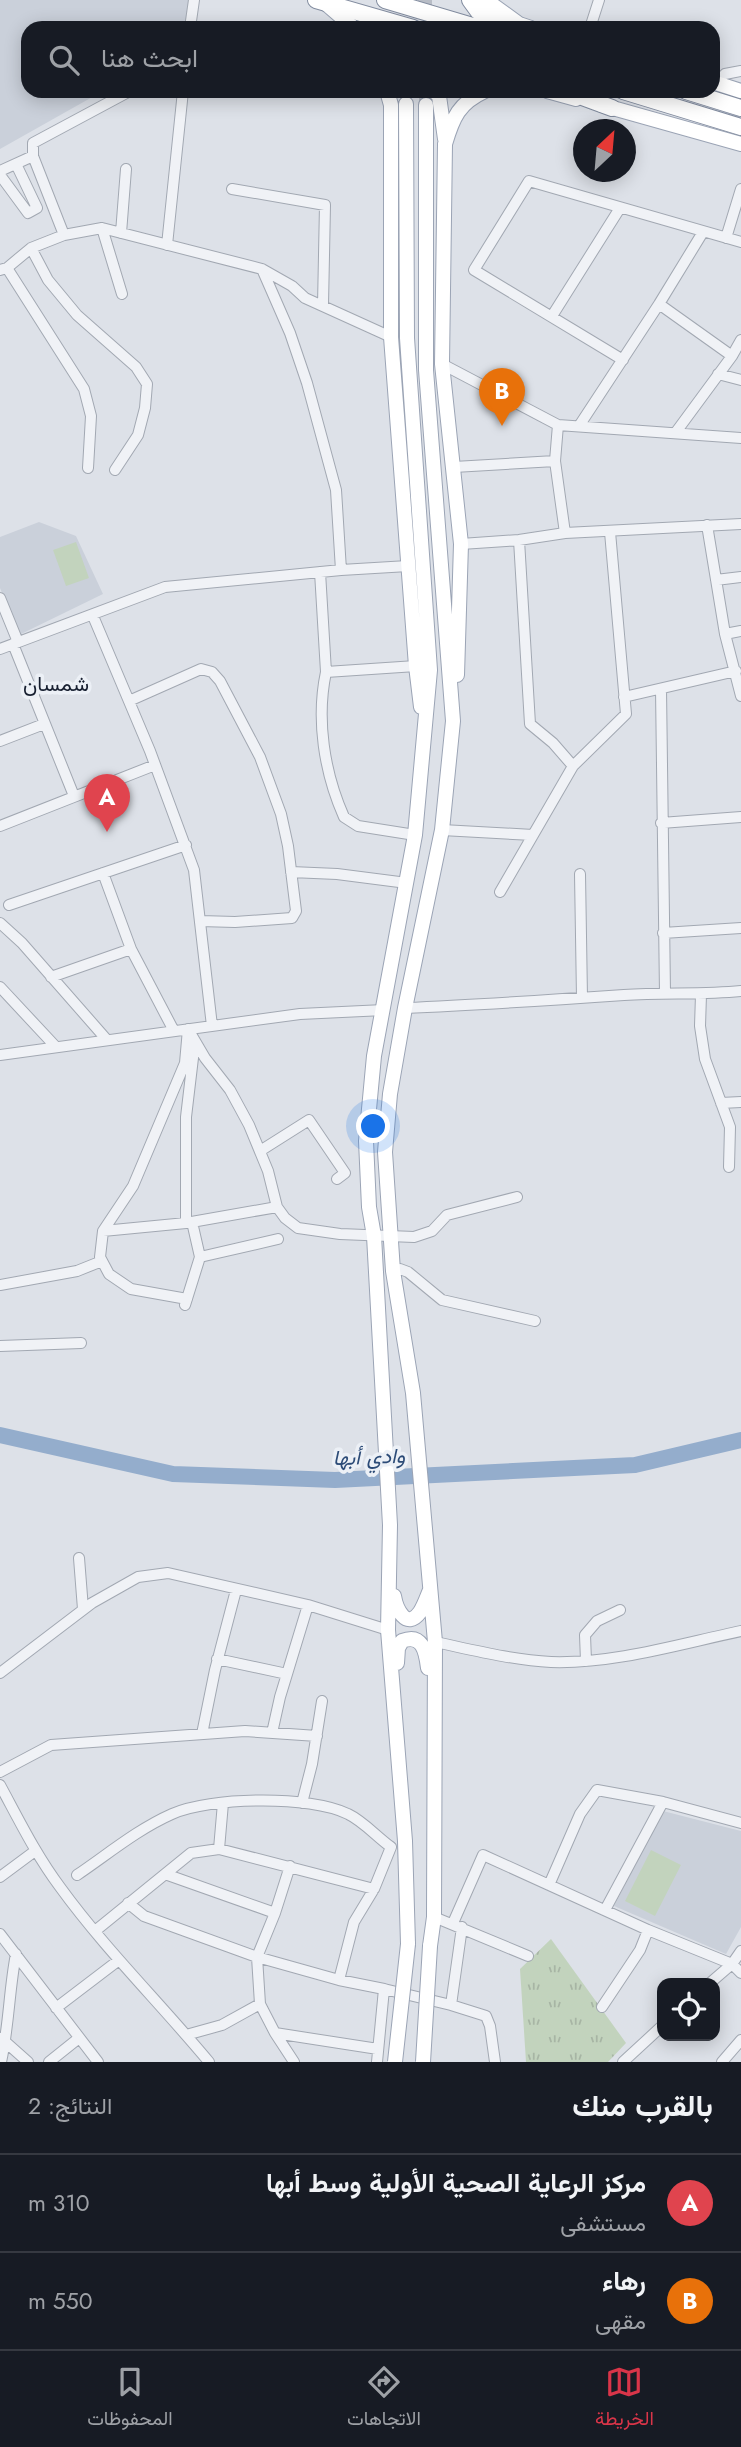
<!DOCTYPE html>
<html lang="ar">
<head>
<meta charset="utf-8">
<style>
  :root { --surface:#171b24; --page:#242831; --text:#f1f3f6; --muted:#9ea1a6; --line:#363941; --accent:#d93549 }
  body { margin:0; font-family:Jost,Vazirmatn,sans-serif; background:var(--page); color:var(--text); direction:rtl }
  .controls { position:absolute; right:21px; bottom:21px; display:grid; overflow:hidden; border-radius:14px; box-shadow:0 4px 18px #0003 }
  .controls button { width:63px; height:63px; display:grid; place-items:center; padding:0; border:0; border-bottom:2px solid var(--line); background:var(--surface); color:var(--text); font:35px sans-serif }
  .compass { position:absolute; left:573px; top:119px; width:63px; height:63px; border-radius:50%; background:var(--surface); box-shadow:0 4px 18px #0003; rotate:26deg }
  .you { position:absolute; left:374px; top:1127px; width:24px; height:24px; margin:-18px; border:5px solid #fff; border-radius:50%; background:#1a73e8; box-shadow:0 0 0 10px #1a73e833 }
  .badge { display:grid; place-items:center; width:46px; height:46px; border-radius:50%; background:var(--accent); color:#fff; font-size:23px; font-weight:700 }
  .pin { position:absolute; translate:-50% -58px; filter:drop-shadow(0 2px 4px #0008) }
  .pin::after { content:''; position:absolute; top:37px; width:24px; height:21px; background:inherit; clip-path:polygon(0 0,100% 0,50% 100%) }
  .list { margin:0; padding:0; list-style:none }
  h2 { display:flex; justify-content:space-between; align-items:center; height:91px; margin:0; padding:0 28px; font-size:30px }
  h2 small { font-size:23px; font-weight:400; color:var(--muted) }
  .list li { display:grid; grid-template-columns:46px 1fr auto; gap:21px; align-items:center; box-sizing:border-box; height:98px; padding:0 28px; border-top:2px solid var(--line) }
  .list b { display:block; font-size:26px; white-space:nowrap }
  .list p { margin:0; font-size:23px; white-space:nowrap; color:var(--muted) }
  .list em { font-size:23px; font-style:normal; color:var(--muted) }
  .icon { flex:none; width:38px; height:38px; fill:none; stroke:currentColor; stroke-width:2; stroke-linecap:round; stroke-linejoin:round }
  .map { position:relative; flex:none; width:741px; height:2062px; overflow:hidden; direction:ltr }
  .search { position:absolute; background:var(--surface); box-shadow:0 4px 18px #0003; left:21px; right:21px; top:21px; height:77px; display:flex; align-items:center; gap:18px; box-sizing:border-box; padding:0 24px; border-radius:21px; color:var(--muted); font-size:26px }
  .sheet { height:287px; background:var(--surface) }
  nav { display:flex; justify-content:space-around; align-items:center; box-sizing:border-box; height:98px; border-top:2px solid var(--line); background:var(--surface); font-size:19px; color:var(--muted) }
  nav a { display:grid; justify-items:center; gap:4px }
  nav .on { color:var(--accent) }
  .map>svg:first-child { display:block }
  .built { fill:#cad0da }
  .grass { fill:url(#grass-tufts) }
  .pitch { fill:#c2d3bd }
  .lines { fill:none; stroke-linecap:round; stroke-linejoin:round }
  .river { stroke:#94adcc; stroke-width:16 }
  .major-tunnel { stroke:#b8bdc6; stroke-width:14; stroke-dasharray:14 7; stroke-linecap:butt }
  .minor-casing { stroke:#a2a8b2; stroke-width:12 }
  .major-casing { stroke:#9ba4b5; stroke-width:16 }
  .highway-casing { stroke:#838da0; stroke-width:18 }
  .minor { stroke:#f0f2f6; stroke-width:10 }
  .major { stroke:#fff; stroke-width:14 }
  .highway { stroke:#fff; stroke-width:16 }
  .major-bridge-casing { stroke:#9ba4b5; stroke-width:16; stroke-linecap:butt }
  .major-bridge { stroke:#fff; stroke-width:14 }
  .labels { text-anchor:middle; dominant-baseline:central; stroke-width:7; stroke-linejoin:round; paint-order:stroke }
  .neighbourhood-label { font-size:21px; fill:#171f30; stroke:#ecf0f6 }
  .water-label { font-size:21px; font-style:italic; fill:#2c4b77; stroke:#ecf0f6 }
</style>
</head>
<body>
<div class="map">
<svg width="741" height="2062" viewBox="0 0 741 2062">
  <defs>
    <pattern id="grass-tufts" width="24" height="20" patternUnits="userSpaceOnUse" patternTransform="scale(1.75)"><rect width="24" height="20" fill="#c2d3bd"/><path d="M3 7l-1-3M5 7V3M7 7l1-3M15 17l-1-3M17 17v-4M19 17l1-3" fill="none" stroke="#a7b5a4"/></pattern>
  </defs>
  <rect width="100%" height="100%" fill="#dde1e8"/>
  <path class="built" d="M 0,0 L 189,0 L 185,28 L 28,28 L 28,91 L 103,91 L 0,149 Z
    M 39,522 L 76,536 L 103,594 L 19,635 L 0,588 L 0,537 Z
    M 663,1811 L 741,1831 L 741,1927 L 726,1954 L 614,1906 Z"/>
  <path class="grass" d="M 551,1939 L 626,2043 L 608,2062 L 526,2062 L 520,1969 Z"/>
  <path class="pitch" d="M 76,542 L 89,578 L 66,586 L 53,550 Z
    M 651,1850 L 681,1865 L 655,1916 L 625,1901 Z"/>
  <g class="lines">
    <path class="river" d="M 0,1435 L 173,1474 L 335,1480 L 635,1465 L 741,1440"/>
    <path class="major-tunnel" d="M 425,0 L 425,28
      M 426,91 L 426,105"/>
    <g class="minor-casing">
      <path id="minor" d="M 190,28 L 194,0
        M 590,28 L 599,0
        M 716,83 L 725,74 L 741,71
        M 33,156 L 64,235
        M 0,171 L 33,156 L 33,143 L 130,91
        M 0,175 L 28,213 L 37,208 L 16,164
        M 232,189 L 325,205 L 323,305
        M 102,228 L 122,294
        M 121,233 L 126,169
        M 726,238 L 741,189
        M 167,245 L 183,91
        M 31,248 L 48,280 L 77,315 L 136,367 L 147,384 L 145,408 L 138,435 L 115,470
        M 7,268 L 84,389 L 91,416 L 88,468
        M 262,269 L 290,333 L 307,383 L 336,490 L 341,570
        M 0,270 L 7,268 L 31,248 L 64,235 L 102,228 L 262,269 L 292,286 L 305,298 L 391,337
        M 659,304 L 732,356
        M 552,316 L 620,208
        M 623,360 L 474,270 L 529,181 L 741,242
        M 442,364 L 558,425 L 741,438
        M 718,374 L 741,380
        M 558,425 L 555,461 L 565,533
        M 579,426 L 659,304 L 703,232
        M 676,432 L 732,356 L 741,340
        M 454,467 L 555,461
        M 707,525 L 725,634 L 741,696
        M 519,540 L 530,724 L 553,743 L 573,766
        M 461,544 L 519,540 L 565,533 L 741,524
        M 320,572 L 326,672
        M 716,580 L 741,577
        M 0,598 L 18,642
        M 93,616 L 150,751 L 194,870 L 212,1026
        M 725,634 L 741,631
        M 13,644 L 74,796
        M 0,649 L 165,587 L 341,570 L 408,566
        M 661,689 L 665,993
        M 624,697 L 736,671
        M 129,701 L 201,669 L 212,672 L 220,681 L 260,757 L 281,814 L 288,846 L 296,911 L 292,918 L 235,922 L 200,921
        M 0,741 L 44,724
        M 661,823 L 741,817
        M 0,826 L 155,765
        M 442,830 L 533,835
        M 415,835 L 358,826 L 344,817 C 324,772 316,719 326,672 L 416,666
        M 291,872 L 337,874 L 407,883
        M 103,873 L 131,949 L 174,1031
        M 580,874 L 582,998
        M 500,892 L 573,766 L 626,714 L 610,532
        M 9,905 L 186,845
        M 0,923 L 22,943 L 107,1040
        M 663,933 L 741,928
        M 51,977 L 131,949
        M 0,987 L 56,1047
        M 701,995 L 700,1026 L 705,1059 L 730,1127 L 729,1167
        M 405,1008 C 478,1005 551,1000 624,995 C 663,992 702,995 741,991
        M 188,1029 L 205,1058 L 230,1090 L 249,1125 L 268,1171 L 277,1207 L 285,1218 L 298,1228 L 340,1234 L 414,1237 L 432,1231 L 447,1215 L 517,1197
        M 0,1055 L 300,1014 L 384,1010
        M 721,1103 L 741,1102
        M 260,1151 L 309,1120 L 345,1173 L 337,1179
        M 186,1223 L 186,1117 L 195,1041
        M 103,1231 L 186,1223 L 277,1207
        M 200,1257 L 278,1239
        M 393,1271 L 400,1269 L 408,1272 L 442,1300 L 535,1321
        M 0,1285 L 77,1271 L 102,1261
        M 187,1299 L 131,1289 L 109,1274 L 100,1257 L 103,1231 L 133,1186 L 185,1063 L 188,1029
        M 185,1305 L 200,1257 L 192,1222
        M 0,1346 L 81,1343
        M 79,1558 L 83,1609
        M 435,1642 C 473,1650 512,1660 551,1662 C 614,1664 679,1644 741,1631
        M 217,1659 L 287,1674
        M 586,1661 L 585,1635 L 597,1621 L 620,1610
        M 0,1673 L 92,1603 L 138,1577 L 168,1573 L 308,1605 L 388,1630
        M 272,1733 L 280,1697 L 308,1605
        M 202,1734 L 215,1670 L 236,1590
        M 0,1772 L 51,1745 L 245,1731 L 317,1736
        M 0,1785 C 19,1820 36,1855 60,1887 C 105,1949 160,2003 209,2062
        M 302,1803 L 312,1764 L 322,1701
        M 219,1849 L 223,1803
        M 290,1866 L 275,1913 L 257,1957 L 260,2004 L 275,2033 L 294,2062
        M 165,1874 L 275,1913
        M 77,1875 C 108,1854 138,1829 172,1814 C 210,1797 310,1795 348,1814 C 363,1821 377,1837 391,1847 L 374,1889 L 354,1922 L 339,1980
        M 0,1877 L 35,1851
        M 549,1885 L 580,1814 L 597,1790 L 663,1802 L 741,1823
        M 128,1903 L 144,1916 L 257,1957 L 339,1980 L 384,1989 L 377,2062
        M 605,1910 L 663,1802
        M 434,1917 L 528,1956
        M 453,1923 L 483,1855 L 648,1930 L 732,1964 L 741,1973
        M 462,1927 L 451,2005 L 486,2016 L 490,2026 L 495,2062
        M 95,1931 L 191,1853 L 219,1849 L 374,1889
        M 0,1934 L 98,2062
        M 710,1983 L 732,1964 L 741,1951
        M 384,1989 L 451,2005
        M 602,2007 L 640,1950 L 648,1930
        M 56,2008 L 119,1960
        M 275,2033 L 378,2049
        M 186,2035 L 222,2025 L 260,2004
        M 1,2038 L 28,2062
        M 1,2062 C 9,2026 9,1990 16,1954
        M 49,2062 L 79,2038
        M 623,2062 L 662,2026
        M 722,2062 L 741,2040"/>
    </g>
    <g class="major-casing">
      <path id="major" d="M 486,0 L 519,24 L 531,28
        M 325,3 L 354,28
        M 713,82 L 741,91
        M 387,91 L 391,105 L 391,337 L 416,666 L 421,707
        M 434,91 L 439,96 L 445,139
        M 547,91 L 576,99
        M 406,104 L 407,338 L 430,670 L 415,835 L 374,1056 L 366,1141 L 369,1207 L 374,1236 L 390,1525 L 388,1630 L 405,1841 L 408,1944
        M 426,105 L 426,370 L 453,721 L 442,830 L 405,1008 L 390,1094 L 385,1152 L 393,1271 L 413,1393 L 435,1642 L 434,1917 L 430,1946
        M 602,105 L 741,144
        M 457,675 L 461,544 L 442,364 L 445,144 C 453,117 459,103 485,91
        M 394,1596 C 396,1608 406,1631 420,1612 C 424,1606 427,1597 430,1590
        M 397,1663 L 398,1648 L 402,1641 C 422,1633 426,1651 428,1668"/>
    </g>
    <g class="highway-casing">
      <path id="highway" d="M 316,0 L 413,28
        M 385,0 L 479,28
        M 470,0 L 478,11 L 501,28
        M 566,91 L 612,108
        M 623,91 L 741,127
        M 686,91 L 741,108"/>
    </g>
    <use href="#minor" class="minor"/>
    <use href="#major" class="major"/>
    <use href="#highway" class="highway"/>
    <g class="major-bridge-casing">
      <path id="major-bridge" d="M 395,2062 L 408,1944
        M 423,2062 L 430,1946"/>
    </g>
    <use href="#major-bridge" class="major-bridge"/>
  </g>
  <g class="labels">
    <g class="neighbourhood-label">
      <text x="56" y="684">شمسان</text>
    </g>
    <g class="water-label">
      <text transform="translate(369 1457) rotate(-2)">وادي أبها</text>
    </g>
  </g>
</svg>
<div class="controls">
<button><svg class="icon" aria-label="locate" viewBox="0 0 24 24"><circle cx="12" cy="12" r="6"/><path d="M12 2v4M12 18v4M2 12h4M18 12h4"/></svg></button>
</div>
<svg class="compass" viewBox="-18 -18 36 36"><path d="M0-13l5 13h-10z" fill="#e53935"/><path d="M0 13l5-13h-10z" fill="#9ea1a6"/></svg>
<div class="you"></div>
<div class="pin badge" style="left:107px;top:832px;background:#e0444e">A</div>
<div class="pin badge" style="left:502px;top:426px;background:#e8710a">B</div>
<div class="search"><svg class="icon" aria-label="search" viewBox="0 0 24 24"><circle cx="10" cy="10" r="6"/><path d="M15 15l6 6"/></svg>ابحث هنا</div>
</div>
<section class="sheet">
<h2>بالقرب منك<small>النتائج: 2</small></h2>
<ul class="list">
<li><span class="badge" style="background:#e0444e">A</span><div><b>مركز الرعاية الصحية الأولية وسط أبها</b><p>مستشفى</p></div><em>310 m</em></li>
<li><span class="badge" style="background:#e8710a">B</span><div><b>رهاء</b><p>مقهى</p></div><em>550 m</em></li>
</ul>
</section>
<nav>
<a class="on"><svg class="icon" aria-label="map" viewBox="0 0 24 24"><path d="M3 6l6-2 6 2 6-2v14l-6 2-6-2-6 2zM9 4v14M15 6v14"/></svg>الخريطة</a>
<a><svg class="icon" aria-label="directions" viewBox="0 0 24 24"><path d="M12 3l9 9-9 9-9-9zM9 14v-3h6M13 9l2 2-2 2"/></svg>الاتجاهات</a>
<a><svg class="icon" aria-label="saved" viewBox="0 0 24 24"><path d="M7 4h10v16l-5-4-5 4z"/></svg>المحفوظات</a>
</nav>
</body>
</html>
